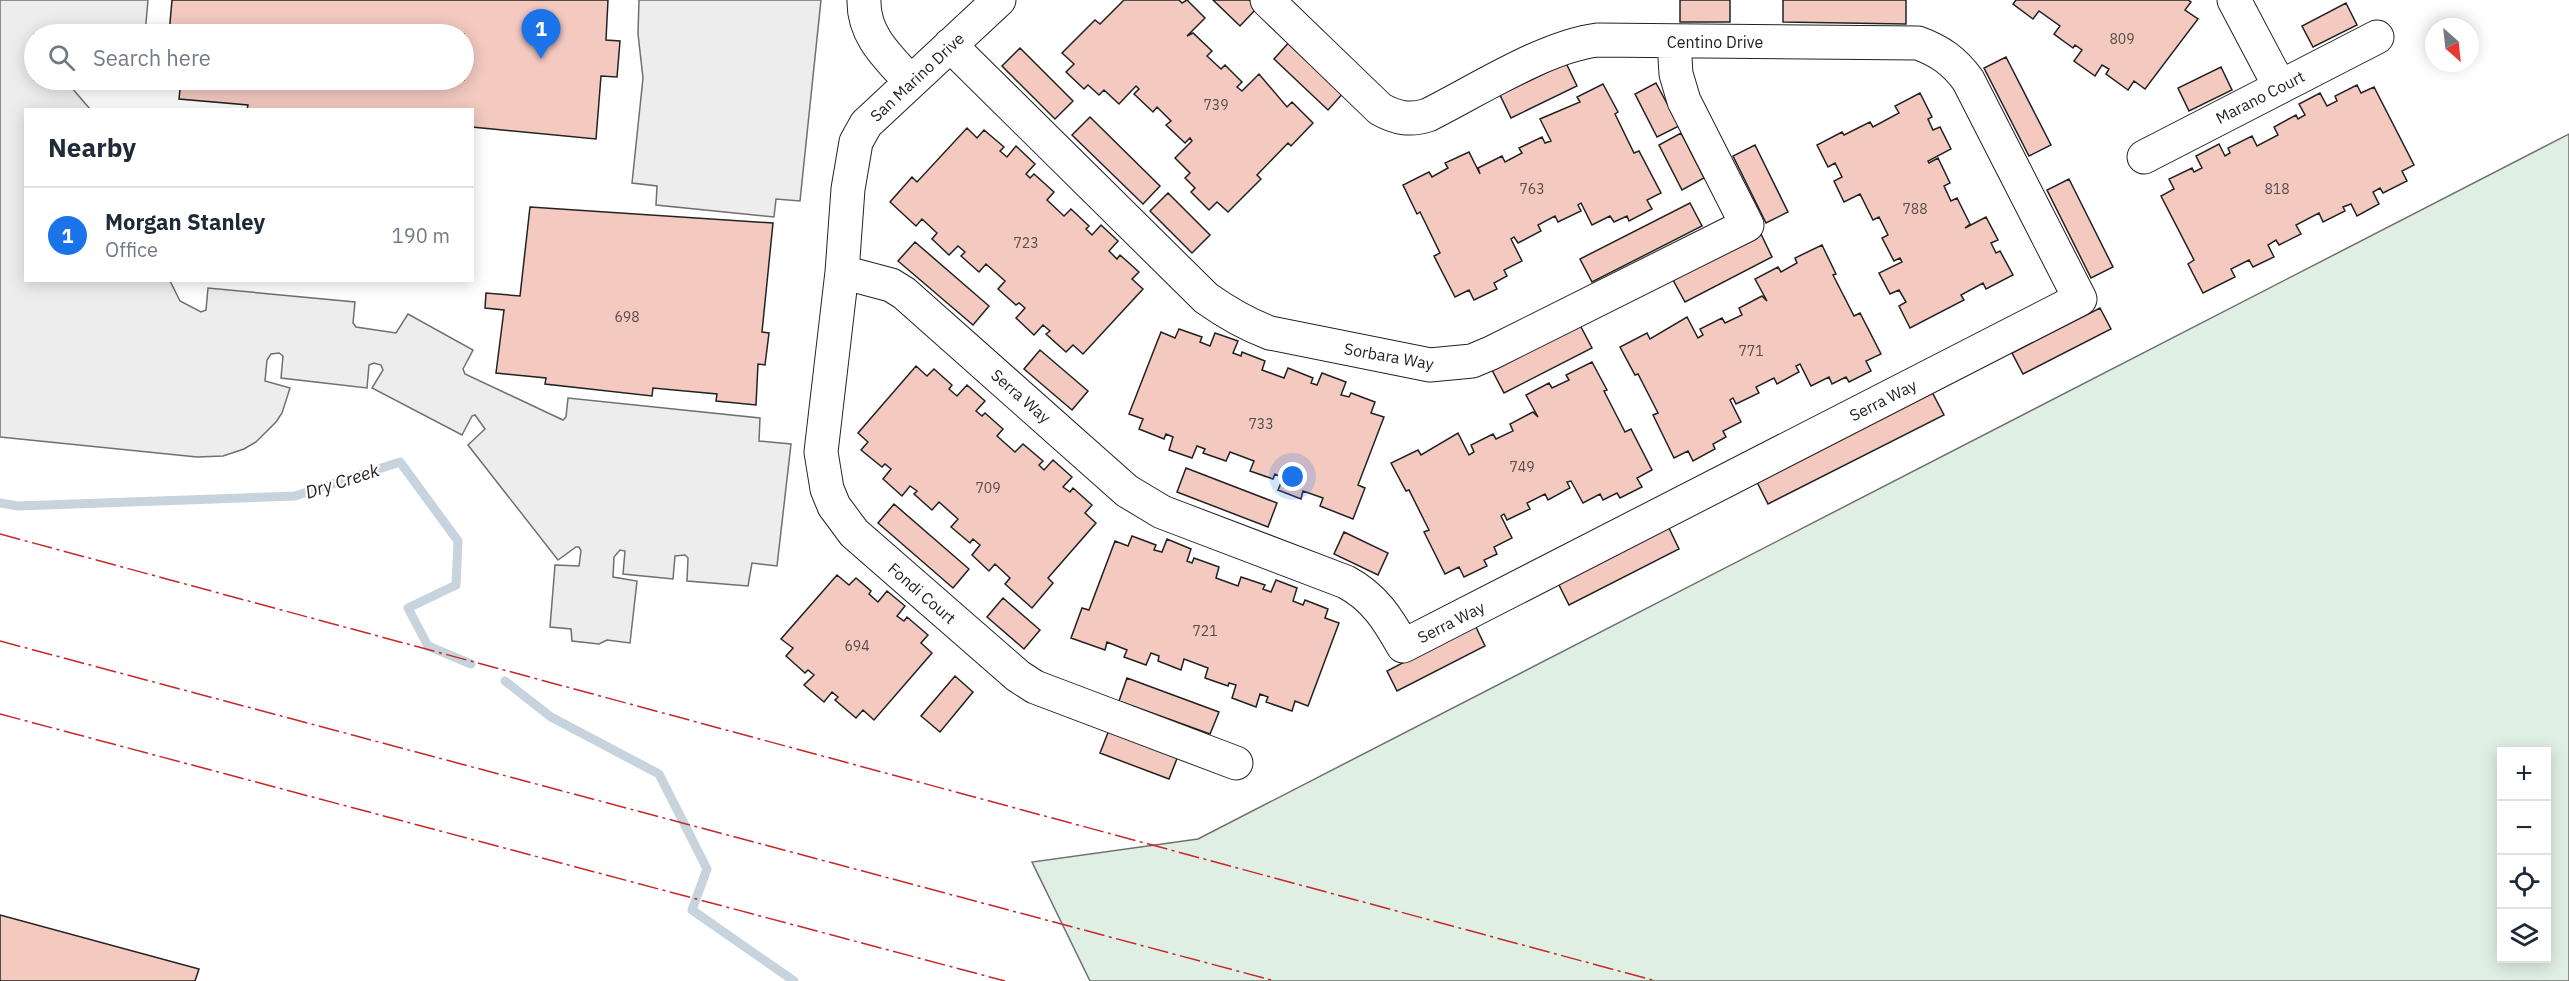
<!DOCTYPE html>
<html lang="en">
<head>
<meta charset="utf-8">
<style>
  :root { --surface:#fff; --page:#f6f6f7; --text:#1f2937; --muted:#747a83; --line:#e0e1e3; --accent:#1a73e8 }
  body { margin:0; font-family:"IBM Plex Sans",sans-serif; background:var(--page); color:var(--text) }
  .controls { position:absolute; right:18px; bottom:18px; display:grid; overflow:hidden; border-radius:0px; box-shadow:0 3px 15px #0003 }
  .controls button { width:54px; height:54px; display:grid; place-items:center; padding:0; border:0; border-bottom:2px solid var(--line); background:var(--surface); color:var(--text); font:30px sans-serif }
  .compass { position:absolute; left:2425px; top:18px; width:54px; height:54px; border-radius:50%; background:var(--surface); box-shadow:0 3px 15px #0003; rotate:153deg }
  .you { position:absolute; left:1293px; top:477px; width:21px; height:21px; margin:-15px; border:4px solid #fff; border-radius:50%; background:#1a73e8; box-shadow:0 0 0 9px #1a73e833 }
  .badge { display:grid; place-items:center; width:39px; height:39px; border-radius:50%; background:var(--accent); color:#fff; font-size:20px; font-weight:700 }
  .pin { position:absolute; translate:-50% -50px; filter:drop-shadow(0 2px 3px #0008) }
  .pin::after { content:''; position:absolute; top:32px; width:21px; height:18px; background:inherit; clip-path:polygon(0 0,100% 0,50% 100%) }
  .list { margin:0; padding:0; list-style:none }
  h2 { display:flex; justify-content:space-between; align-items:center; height:78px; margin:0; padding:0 24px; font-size:26px }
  h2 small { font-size:20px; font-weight:400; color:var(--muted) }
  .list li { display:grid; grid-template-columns:39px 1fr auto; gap:18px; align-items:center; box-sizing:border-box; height:96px; padding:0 24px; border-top:2px solid var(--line) }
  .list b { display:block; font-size:22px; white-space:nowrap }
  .list p { margin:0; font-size:20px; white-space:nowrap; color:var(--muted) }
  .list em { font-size:20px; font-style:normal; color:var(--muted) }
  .icon { flex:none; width:33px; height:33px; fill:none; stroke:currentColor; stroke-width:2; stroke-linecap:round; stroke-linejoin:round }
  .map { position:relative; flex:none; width:2569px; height:981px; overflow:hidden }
  .search { position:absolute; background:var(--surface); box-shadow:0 3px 15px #0003; left:24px; top:24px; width:450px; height:66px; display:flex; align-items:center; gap:15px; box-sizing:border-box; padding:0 21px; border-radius:33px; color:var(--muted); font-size:22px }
  .panel { position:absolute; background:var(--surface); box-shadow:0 3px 15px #0003; left:24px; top:108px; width:450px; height:174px; border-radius:0px }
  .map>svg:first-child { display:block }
  .green { fill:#e0efe3; stroke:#6f6f6f; stroke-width:1.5; fill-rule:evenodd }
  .parking { fill:#ededed; stroke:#6f6f6f; stroke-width:1.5 }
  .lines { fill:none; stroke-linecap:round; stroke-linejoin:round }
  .stream { stroke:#c7d3dd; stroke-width:9 }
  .building { fill:#f3c9c0; stroke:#222; stroke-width:1.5 }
  .minor-casing { stroke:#222; stroke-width:35 }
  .minor { stroke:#fff; stroke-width:33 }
  .power { stroke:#c62828; stroke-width:1.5; stroke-dasharray:21 4.5 3 4.5; stroke-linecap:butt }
  .labels { text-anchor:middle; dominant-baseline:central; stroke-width:4.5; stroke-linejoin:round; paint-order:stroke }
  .number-label { font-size:14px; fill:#564c4a }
  .street-label { font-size:16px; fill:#222; stroke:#fff }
  .water-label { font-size:18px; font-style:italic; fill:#222; stroke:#fff }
</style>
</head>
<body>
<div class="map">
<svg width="2569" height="981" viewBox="0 0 2569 981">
  <rect width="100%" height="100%" fill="#fff"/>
  <path class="green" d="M 2569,134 L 2569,981 L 1090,981 L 1032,862 L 1198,839 ZM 2502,752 L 2546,752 L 2546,958 L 2502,958 Z"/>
  <path class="parking" d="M 0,0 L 148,0 L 145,34 L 34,34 L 34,80 L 65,80 L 90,109 L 26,110 L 26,280 L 170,281 L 180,301 L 201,312 L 206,310 L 208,288 L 355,302 L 353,323 L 356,327 L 396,333 L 408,314 L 473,350 L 463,369 L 465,374 L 563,420 L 566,417 L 568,398 L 760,418 L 759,441 L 791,444 L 777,566 L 752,563 L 748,586 L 687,581 L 688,558 L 685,555 L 675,556 L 673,579 L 623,574 L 625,551 L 620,550 L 614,557 L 613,577 L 637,581 L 630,643 L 607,640 L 599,644 L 572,641 L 571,629 L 550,627 L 555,565 L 579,566 L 581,551 L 579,547 L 576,547 L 558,560 L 468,445 L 485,429 L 475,415 L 472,416 L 462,435 L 372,388 L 383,370 L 381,365 L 374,363 L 369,365 L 367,388 L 281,378 L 283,356 L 279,353 L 271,354 L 267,360 L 265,381 L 290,388 L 282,413 L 276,422 L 256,442 L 244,449 L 223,456 L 197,457 L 0,437 Z
    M 639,0 L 821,0 L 800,201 L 776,199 L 774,217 L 656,205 L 657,186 L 632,183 L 643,78 L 638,34 Z"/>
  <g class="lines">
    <path class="stream" d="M 0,503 L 18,506 L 295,496 L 400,462 L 458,541 L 456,585 L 408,608 L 428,646 L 471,664
      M 505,681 L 551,717 L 659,774 L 707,869 L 692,910 L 794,981"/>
  </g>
  <path class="building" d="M 172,0 L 608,0 L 606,40 L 620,41 L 617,77 L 601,76 L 596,139 L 472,127 L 472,110 L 247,110 L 248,105 L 179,99 L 181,80 L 464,80 L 464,34 L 169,34 Z
    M 1124,0 L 1179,0 L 1182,3 L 1187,0 L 1205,18 L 1187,36 L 1193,33 L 1212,51 L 1207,56 L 1221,69 L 1225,65 L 1242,82 L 1237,87 L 1242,91 L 1259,74 L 1287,107 L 1292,102 L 1313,123 L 1291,146 L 1288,143 L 1257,175 L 1261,179 L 1228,212 L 1217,202 L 1209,210 L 1191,192 L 1195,188 L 1185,178 L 1190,173 L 1175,158 L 1192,141 L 1190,138 L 1185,143 L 1166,125 L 1171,121 L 1157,107 L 1153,112 L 1134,94 L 1139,89 L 1136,86 L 1119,104 L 1104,90 L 1099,95 L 1088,85 L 1084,89 L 1066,72 L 1074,64 L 1062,53 L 1095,20 L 1100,24 Z
    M 1213,0 L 1249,0 L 1257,8 L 1240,26 Z
    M 1680,0 L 1730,0 L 1730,22 L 1680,22 Z
    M 1783,0 L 1906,0 L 1906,24 L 1783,22 Z
    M 2016,0 L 2188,0 L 2191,2 L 2185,10 L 2198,19 L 2145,89 L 2134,81 L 2128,90 L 2106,74 L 2109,69 L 2102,65 L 2095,76 L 2074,61 L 2082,50 L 2075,45 L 2073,48 L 2054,34 L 2060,26 L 2039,11 L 2033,19 L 2013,4 Z
    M 2346,3 L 2357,25 L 2313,47 L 2302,26 Z
    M 1291,40 L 1345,91 L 1328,110 L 1274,59 Z
    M 1020,48 L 1073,101 L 1055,119 L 1002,66 Z
    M 2006,57 L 2051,145 L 2029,156 L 1984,68 Z
    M 1566,63 L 1577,86 L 1511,118 L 1500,95 Z
    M 2221,67 L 2232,90 L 2189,111 L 2178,88 Z
    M 1656,83 L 1679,126 L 1657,137 L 1635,94 Z
    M 1603,84 L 1618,112 L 1615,114 L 1634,153 L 1639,151 L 1661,193 L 1647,200 L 1652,209 L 1629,221 L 1627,216 L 1614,222 L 1610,216 L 1592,225 L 1581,203 L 1578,205 L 1581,211 L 1558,222 L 1555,216 L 1538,225 L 1541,231 L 1518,243 L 1514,237 L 1511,239 L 1522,261 L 1504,270 L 1507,276 L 1494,283 L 1497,289 L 1474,300 L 1469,290 L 1455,297 L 1434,256 L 1440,253 L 1420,212 L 1417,214 L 1403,185 L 1429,172 L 1432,177 L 1448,168 L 1445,163 L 1469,152 L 1480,174 L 1478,168 L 1502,156 L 1505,162 L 1522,153 L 1519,148 L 1542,137 L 1545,143 L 1551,141 L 1540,119 L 1580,102 L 1577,97 Z
    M 2357,85 L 2361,93 L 2374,87 L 2414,165 L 2402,171 L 2407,181 L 2383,193 L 2380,188 L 2373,192 L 2379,204 L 2357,216 L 2351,204 L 2343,207 L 2345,211 L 2323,222 L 2319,213 L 2296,225 L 2301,234 L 2279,245 L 2276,240 L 2268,245 L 2274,257 L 2253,267 L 2249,260 L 2231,269 L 2235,277 L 2203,293 L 2188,264 L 2194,260 L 2161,196 L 2174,189 L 2169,179 L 2192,168 L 2194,172 L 2202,168 L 2196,156 L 2219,144 L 2225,156 L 2230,153 L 2228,148 L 2252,136 L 2257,146 L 2278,135 L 2274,127 L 2296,115 L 2298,119 L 2305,115 L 2299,104 L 2320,93 L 2327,106 L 2337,101 L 2335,96 Z
    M 1920,93 L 1932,117 L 1928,119 L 1933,130 L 1940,127 L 1951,149 L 1928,161 L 1929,163 L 1938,158 L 1950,183 L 1944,186 L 1951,201 L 1957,198 L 1970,224 L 1965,228 L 1986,217 L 1998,240 L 1991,243 L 1996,253 L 2000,251 L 2013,275 L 1986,289 L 1983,283 L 1961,295 L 1964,300 L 1910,328 L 1899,306 L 1906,302 L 1899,290 L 1890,294 L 1879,273 L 1902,262 L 1900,258 L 1894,261 L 1882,238 L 1888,235 L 1879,217 L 1873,220 L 1860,194 L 1844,202 L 1834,181 L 1842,177 L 1835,163 L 1828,167 L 1817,145 L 1842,132 L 1844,135 L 1870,122 L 1873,127 L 1899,113 L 1895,106 Z
    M 1090,117 L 1160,186 L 1143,204 L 1072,135 Z
    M 967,128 L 977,138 L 984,130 L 1004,147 L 1000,151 L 1007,157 L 1016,146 L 1035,164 L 1026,174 L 1030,178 L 1034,174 L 1054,192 L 1047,200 L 1064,216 L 1071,209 L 1089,226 L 1086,229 L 1092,235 L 1101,225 L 1118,241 L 1109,251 L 1117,259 L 1120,255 L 1139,272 L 1132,279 L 1143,289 L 1083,354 L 1073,345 L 1066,352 L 1046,334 L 1050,331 L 1043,325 L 1034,335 L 1016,318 L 1025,308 L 1019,303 L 1016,305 L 998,289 L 1005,281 L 986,264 L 979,272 L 961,256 L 965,252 L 958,246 L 949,255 L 932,239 L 937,233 L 922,219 L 916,226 L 890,202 L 912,177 L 917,182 Z
    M 1681,133 L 1704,178 L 1682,190 L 1659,145 Z
    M 1755,145 L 1788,212 L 1766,223 L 1733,156 Z
    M 2069,179 L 2113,267 L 2091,278 L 2047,190 Z
    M 1168,193 L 1210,235 L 1192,253 L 1150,211 Z
    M 1690,203 L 1702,226 L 1592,282 L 1580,259 Z
    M 530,207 L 773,223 L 762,332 L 769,333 L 765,365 L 758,364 L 756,405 L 716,401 L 717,394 L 653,388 L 652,396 L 545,384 L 546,378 L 496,373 L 504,310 L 485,308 L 486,293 L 520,296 Z
    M 1761,234 L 1772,257 L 1685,302 L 1673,280 Z
    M 915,242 L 989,306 L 973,325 L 898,261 Z
    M 1822,245 L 1836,274 L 1833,275 L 1854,316 L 1860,313 L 1881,354 L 1866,361 L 1871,371 L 1849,382 L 1846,377 L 1832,384 L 1829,377 L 1811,386 L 1800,364 L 1796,366 L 1799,372 L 1777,384 L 1774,378 L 1756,387 L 1759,393 L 1736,404 L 1733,398 L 1730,400 L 1741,422 L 1723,431 L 1726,437 L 1713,444 L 1715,449 L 1693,461 L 1688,451 L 1674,458 L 1653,415 L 1658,413 L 1638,374 L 1635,375 L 1620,347 L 1647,333 L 1650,339 L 1687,317 L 1698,338 L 1703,335 L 1700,329 L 1722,318 L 1725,323 L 1742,315 L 1739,308 L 1762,296 L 1767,301 L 1755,279 L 1778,267 L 1781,272 L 1797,263 L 1795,258 Z
    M 2100,308 L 2111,329 L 2023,374 L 2012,353 Z
    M 1580,325 L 1592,348 L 1504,393 L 1492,370 Z
    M 1179,329 L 1202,337 L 1200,342 L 1210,346 L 1215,333 L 1238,341 L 1233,353 L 1241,356 L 1242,352 L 1265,361 L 1262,370 L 1284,378 L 1288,368 L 1313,378 L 1311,383 L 1317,385 L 1322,373 L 1346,382 L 1341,395 L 1349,397 L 1351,393 L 1375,402 L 1371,413 L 1384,417 L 1358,485 L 1365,488 L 1353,519 L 1320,506 L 1323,498 L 1303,491 L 1301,499 L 1278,490 L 1283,478 L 1275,474 L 1273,479 L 1250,471 L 1254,461 L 1230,452 L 1226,461 L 1203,453 L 1205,449 L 1197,446 L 1192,458 L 1169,450 L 1173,437 L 1166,434 L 1164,439 L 1139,429 L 1143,419 L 1129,414 L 1161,332 L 1175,338 Z
    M 1040,350 L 1088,391 L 1072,410 L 1024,369 Z
    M 1592,362 L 1607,390 L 1604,391 L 1625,432 L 1631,429 L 1652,470 L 1637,478 L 1642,487 L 1620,498 L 1617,493 L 1603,500 L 1600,494 L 1583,503 L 1571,481 L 1567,482 L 1570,488 L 1548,500 L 1545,494 L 1527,503 L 1530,509 L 1507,520 L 1504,514 L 1501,516 L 1512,538 L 1494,547 L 1497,554 L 1484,560 L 1487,566 L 1464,577 L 1459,567 L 1445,574 L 1424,532 L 1429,530 L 1409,490 L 1406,491 L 1391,463 L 1418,450 L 1421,455 L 1458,433 L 1469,455 L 1474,452 L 1471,445 L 1493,434 L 1496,439 L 1513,431 L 1510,424 L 1533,412 L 1538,417 L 1526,395 L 1549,383 L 1552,388 L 1569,380 L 1566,375 Z
    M 916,366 L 927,376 L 934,369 L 952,385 L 949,389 L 957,396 L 967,385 L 985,401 L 976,411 L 982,416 L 985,413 L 1003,429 L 997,436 L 1015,452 L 1023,444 L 1043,461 L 1039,465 L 1044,470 L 1053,460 L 1072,477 L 1063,487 L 1070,492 L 1073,488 L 1092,505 L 1085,513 L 1096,523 L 1048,578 L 1053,583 L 1032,608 L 1005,584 L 1010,578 L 995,564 L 989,571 L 972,555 L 980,545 L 973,539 L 970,543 L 951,527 L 958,519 L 939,502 L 932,510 L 914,494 L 917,491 L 910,486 L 902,496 L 883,479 L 891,469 L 885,464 L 882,467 L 861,450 L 868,442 L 858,433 Z
    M 1932,392 L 1944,415 L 1768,504 L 1757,482 Z
    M 1186,468 L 1277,503 L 1268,527 L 1177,492 Z
    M 894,504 L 969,569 L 953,588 L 878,523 Z
    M 1668,526 L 1679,549 L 1569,605 L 1558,583 Z
    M 1344,532 L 1388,553 L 1378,575 L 1334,554 Z
    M 1132,536 L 1156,545 L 1154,550 L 1162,552 L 1167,539 L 1191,549 L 1187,561 L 1192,563 L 1194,558 L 1219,567 L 1216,578 L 1238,586 L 1241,577 L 1265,585 L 1263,589 L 1271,592 L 1276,580 L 1297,588 L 1293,601 L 1303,605 L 1305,600 L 1328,609 L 1325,618 L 1339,623 L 1308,706 L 1295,701 L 1292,711 L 1266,702 L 1268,697 L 1260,694 L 1256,707 L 1232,698 L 1236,685 L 1229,683 L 1228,686 L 1205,678 L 1208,668 L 1184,659 L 1181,670 L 1158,661 L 1159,656 L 1151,653 L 1146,665 L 1124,657 L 1127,650 L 1107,642 L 1105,650 L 1071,638 L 1082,608 L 1089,610 L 1115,541 L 1128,546 Z
    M 837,575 L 849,585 L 856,578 L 871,591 L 869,594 L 878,602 L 887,591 L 905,606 L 897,616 L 904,621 L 907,617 L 928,635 L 921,643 L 932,653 L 874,720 L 863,710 L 856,718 L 835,700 L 838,697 L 832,692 L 824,702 L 804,685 L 814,675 L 808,670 L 805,673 L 786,656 L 793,648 L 781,639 Z
    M 1003,598 L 1040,630 L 1024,649 L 987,617 Z
    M 1475,625 L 1485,646 L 1397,691 L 1387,671 Z
    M 955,676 L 973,692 L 940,732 L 921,716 Z
    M 1127,678 L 1219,712 L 1210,734 L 1119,701 Z
    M 1109,730 L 1178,756 L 1169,779 L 1100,753 Z
    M 0,915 L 199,969 L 195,981 L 0,981 Z"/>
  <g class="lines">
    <g class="minor-casing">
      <path id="minor" d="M 864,0 C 863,35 888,57 910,81
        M 999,0 L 866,124 L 856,142 L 848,189 L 842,272 L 821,452 L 827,489 L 834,506 L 854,533 L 1018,676 L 1035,687 L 1236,763
        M 2234,0 L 2280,87
        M 950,45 L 1206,298 C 1227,313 1246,324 1270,333 L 1430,365 L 1472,361 L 1491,353 L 1747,225 L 1684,101 L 1676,74 L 1674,41
        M 2144,157 L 2377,37
        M 842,272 L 891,285 L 904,293 L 1127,491 L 1162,512 L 1346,582 C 1374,597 1388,619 1403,646 L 2080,299 L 1968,80 C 1954,61 1940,51 1918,43 L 1597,40 C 1544,47 1478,90 1428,115 C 1410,121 1396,118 1380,109 L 1267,0"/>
    </g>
    <use href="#minor" class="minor"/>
    <path class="power" d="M 0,534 L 1656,981
      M 0,641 L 1275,981
      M 0,714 L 1005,981"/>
  </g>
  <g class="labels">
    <g class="number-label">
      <text x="2122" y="39">809</text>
      <text x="1216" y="105">739</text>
      <text x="1532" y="189">763</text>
      <text x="2277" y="189">818</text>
      <text x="1915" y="209">788</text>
      <text x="1026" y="243">723</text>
      <text x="627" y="317">698</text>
      <text x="1751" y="351">771</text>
      <text x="1261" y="424">733</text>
      <text x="1522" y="467">749</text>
      <text x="988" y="488">709</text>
      <text x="1205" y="631">721</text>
      <text x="857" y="646">694</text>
    </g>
    <g class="street-label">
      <text x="1715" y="42">Centino Drive</text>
      <text transform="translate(917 77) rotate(-43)">San Marino Drive</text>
      <text transform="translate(2260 97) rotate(-27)">Marano Court</text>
      <text transform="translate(1389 356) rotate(10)">Sorbara Way</text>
      <text transform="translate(1021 396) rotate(41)">Serra Way</text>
      <text transform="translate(1883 400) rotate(-27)">Serra Way</text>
      <text transform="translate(922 593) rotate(41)">Fondi Court</text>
      <text transform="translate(1451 622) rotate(-27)">Serra Way</text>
    </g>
    <g class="water-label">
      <text transform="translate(342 481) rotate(-18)">Dry Creek</text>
    </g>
  </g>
</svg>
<div class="controls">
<button>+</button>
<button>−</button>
<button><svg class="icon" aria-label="locate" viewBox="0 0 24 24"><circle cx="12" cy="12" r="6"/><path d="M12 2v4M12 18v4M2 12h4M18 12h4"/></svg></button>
<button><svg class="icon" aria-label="layers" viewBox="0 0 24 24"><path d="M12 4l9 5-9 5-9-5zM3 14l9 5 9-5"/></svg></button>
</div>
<svg class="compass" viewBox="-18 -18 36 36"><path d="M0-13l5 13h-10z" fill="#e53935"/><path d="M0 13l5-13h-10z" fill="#747a83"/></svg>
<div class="you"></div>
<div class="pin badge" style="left:541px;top:59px">1</div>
<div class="search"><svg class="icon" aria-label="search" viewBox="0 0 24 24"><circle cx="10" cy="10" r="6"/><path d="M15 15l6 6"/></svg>Search here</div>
<section class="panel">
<h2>Nearby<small></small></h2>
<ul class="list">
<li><span class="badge">1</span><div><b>Morgan Stanley</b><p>Office</p></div><em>190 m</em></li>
</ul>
</section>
</div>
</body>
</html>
